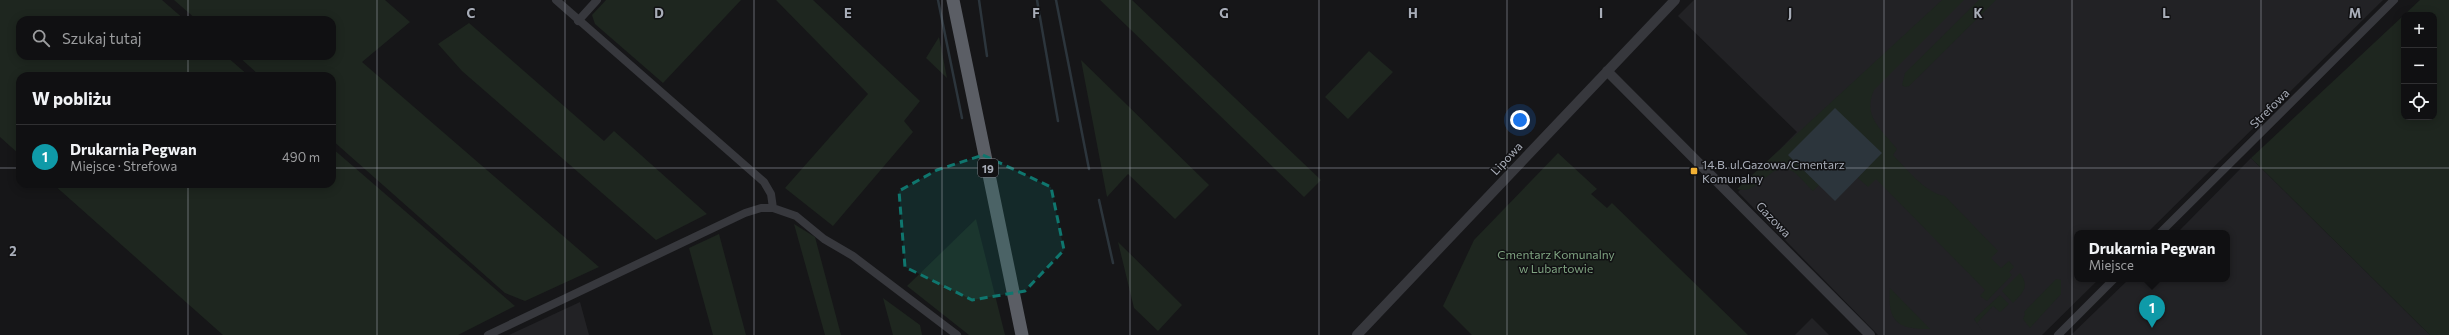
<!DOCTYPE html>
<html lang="pl">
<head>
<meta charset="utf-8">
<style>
  :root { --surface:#101012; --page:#19191b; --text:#f1f3f6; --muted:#9c9d9f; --line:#303032; --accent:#ea580c }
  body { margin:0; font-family:Commissioner,sans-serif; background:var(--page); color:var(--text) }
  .controls { position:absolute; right:12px; top:12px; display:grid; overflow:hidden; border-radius:8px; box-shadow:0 2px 10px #0003 }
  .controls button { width:36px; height:36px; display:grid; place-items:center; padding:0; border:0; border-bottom:1px solid var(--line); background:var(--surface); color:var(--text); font:20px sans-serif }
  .you { position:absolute; left:1520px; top:120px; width:14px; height:14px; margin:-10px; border:3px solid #fff; border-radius:50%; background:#1a73e8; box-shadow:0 0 0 6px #1a73e833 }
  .badge { display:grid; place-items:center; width:26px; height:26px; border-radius:50%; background:var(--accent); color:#fff; font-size:13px; font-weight:700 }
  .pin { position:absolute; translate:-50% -33px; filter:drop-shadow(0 1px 2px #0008) }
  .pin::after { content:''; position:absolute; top:21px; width:14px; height:12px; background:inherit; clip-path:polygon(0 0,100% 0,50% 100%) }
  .popup { position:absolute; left:2074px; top:230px; width:156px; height:52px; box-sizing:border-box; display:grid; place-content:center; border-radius:8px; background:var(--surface); filter:drop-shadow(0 1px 3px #0005); font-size:13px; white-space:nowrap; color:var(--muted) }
  .popup b { font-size:15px; color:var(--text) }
  .popup::after { content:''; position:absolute; left:50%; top:100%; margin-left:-8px; border:8px solid transparent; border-top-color:var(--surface) }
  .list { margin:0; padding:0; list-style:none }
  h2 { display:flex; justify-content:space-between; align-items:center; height:52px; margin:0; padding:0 16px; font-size:17px }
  h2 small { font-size:13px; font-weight:400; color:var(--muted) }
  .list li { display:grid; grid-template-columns:26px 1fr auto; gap:12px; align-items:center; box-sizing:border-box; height:64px; padding:0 16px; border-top:1px solid var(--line) }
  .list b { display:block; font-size:15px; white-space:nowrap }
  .list p { margin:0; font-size:13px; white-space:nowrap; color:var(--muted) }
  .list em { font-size:13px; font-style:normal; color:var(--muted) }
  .icon { flex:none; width:22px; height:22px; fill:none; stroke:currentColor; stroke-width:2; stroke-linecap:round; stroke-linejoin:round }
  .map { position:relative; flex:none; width:2449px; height:335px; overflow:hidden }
  .search { position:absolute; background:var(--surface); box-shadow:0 2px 10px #0003; left:16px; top:16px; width:320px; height:44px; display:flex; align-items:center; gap:10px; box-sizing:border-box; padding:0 14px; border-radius:12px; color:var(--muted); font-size:15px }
  .panel { position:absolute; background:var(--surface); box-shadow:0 2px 10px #0003; left:16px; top:72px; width:320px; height:116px; border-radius:12px }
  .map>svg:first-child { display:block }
  .built { fill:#222225 }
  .green { fill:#1e261f }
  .water { fill:#2c353c }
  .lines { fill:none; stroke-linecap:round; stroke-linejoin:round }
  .stream { stroke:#2c353c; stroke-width:2.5 }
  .minor { stroke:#37383d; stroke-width:8 }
  .tertiary { stroke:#37383d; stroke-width:10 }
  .trunk { stroke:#5b5e65; stroke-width:13 }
  .marked { fill:#0f766e; fill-opacity:0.2; stroke:#0f766e; stroke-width:3; stroke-dasharray:8 5; stroke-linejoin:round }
  .grid { fill:none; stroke:#a8adb8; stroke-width:1; stroke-opacity:0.55 }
  .poi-dot { fill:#f2b134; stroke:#111113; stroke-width:1.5 }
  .labels { text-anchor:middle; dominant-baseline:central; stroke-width:3; stroke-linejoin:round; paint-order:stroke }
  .shield { fill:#111113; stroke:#7b7e86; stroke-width:1 }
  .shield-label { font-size:11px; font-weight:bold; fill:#a8adb8 }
  .street-label { font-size:12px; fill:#a8adb8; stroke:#111113 }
  .poi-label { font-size:12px; fill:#a8adb8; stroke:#111113; text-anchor:start }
  .park-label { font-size:12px; fill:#7fa381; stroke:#111113 }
  .grid-label { font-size:13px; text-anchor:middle; font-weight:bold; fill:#a8adb8; stroke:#111113; stroke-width:3; stroke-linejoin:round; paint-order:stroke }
</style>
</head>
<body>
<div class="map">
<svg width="2449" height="335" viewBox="0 0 2449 335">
  <rect width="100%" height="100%" fill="#161618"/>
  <path class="built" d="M 1694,0 L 2383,0 L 2147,233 L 2077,233 L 2077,279 L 2099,279 L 2042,335 L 1878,335 L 1738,192 L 1797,132 L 1678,16 Z
    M 2251,158 L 2430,335 L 2071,335 L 2129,279 L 2227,279 L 2227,233 L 2177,233 Z
    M 580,302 L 589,335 L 509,335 Z
    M 1812,318 L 1829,335 L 1795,335 Z"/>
  <path class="green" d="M 0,0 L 162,0 L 185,20 L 20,20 L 20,56 L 226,56 L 249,76 L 20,76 L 20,155 L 0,137 Z
    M 174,0 L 385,0 L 410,22 L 362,62 L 599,267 L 525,301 L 505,293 L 332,140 L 332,76 L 260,76 L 238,56 L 332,56 L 332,20 L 197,20 Z
    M 606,0 L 741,0 L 663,83 L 595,24 L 592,15 Z
    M 776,0 L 813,0 L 920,101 L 904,121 L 913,132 L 833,226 L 785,188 L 868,94 Z
    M 1100,0 L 1132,0 L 1321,180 L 1304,197 Z
    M 1942,0 L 1964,0 L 1874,90 C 1862,116 1882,130 1897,149 L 1893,155 C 1907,169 1925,193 1945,196 L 1998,251 L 1991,258 L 2001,268 L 2009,261 L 2014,267 L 2009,272 L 2012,275 L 1987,301 L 1980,296 L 1985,290 L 1876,179 L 1868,187 L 1858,178 L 1881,153 L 1788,155 L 1819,185 L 1813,191 C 1806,185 1798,173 1790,170 C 1770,161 1759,196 1737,189 Z
    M 1979,0 L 1996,0 L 1909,86 L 1905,87 L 1902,85 L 1905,73 Z
    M 2420,0 L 2449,0 L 2449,335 L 2430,335 L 2251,158 L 2404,15 L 2404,117 L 2434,117 L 2434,15 L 2404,15 Z
    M 469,23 L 604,141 L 614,131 L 707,214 L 656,240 L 462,71 L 438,44 Z
    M 939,37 L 947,78 L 926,58 Z
    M 1369,51 L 1393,72 L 1348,119 L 1325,97 Z
    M 1081,60 L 1209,185 L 1175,219 L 1128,174 L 1107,197 Z
    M 332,148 L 515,306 L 458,335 L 223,335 L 53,184 L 332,184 Z
    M 1558,153 L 1597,189 L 1591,194 L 1607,208 L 1612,203 L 1748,335 L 1472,335 L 1443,306 L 1474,240 Z
    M 976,219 L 1005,335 L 969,335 L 907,286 Z
    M 794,224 L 815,237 L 841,335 L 825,335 Z
    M 719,234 L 746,335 L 713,335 L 689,248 Z
    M 1118,242 L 1182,305 L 1158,331 L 1134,308 Z
    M 2020,273 C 2030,286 2023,293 2013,303 L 2002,291 Z
    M 2056,279 L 2061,280 L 2061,294 L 2030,328 L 2023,319 L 2025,314 L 2024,312 Z
    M 1890,288 L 1930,329 C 1897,330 1887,321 1890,288 Z
    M 2000,295 L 2009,304 L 2000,312 L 1993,306 L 1977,323 L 1983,332 L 1974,319 Z
    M 883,298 L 920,325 L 922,335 L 893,335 Z"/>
  <path class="water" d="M 1835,108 L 1882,153 L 1835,201 L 1788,155 Z"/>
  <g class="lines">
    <path class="stream" d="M 938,0 L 962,118
      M 979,0 L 987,56
      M 1037,0 L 1058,121
      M 1056,0 L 1089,169
      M 1099,200 L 1113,263"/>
    <path class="minor" d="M 556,0 L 764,182 L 771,194 L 773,208
      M 578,21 L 597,0
      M 2160,233 L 2394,0
      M 488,335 L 745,213 L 761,208 L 773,208 L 796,216 L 824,239 L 853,256 L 957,335
      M 2058,335 L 2114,279"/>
    <path class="tertiary" d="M 1607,71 L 1870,335
      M 1357,335 L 1675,0"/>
    <path class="trunk" d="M 953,0 L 1022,335"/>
  </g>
  <path class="marked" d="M 983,155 L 1051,187 L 1064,250 L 1025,291 L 972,300 L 905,267 L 899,191 L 937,170 Z"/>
  <path class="grid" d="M 188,0 L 188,20M 377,0 L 377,335M 565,0 L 565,335M 754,0 L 754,335M 942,0 L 942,335M 1130,0 L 1130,335M 1319,0 L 1319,335M 1507,0 L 1507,335M 1695,0 L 1695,335M 1884,0 L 1884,335M 2072,0 L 2072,335M 2261,0 L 2261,335M 188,56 L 188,76M 0,168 L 20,168M 332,168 L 2449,168M 188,184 L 188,335"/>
  <rect class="poi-dot" x="1690" y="167" width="8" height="8" rx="2"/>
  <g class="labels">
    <rect class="shield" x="978" y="159" width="20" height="18" rx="3"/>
    <g class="shield-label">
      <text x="988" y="168">19</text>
    </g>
    <g class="street-label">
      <text transform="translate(2269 108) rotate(-45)">Strefowa</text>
      <text transform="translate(1506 158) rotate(-47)">Lipowa</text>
      <text transform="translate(1774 219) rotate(46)">Gazowa</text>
    </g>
    <g class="poi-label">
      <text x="1702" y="164">14.B. ul.Gazowa/Cmentarz<tspan x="1702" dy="14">Komunalny</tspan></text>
    </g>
    <g class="park-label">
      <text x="1556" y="254">Cmentarz Komunalny<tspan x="1556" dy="14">w Lubartowie</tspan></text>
    </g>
  </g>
  <g class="grid-label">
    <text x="471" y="18">C</text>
    <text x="659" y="18">D</text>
    <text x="848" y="18">E</text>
    <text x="1036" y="18">F</text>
    <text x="1224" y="18">G</text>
    <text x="1413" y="18">H</text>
    <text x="1601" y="18">I</text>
    <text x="1790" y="18">J</text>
    <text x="1978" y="18">K</text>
    <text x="2166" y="18">L</text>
    <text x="2355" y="18">M</text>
    <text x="13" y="256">2</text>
  </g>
</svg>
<div class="controls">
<button>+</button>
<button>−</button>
<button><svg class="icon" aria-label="locate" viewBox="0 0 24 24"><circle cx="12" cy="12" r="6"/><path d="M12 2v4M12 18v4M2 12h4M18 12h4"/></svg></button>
</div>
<div class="you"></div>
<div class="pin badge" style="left:2152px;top:328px;background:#0f9aa8">1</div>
<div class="popup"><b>Drukarnia Pegwan</b>Miejsce</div>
<div class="search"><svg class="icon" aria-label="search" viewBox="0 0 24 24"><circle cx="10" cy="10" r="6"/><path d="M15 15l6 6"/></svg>Szukaj tutaj</div>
<section class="panel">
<h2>W pobliżu<small></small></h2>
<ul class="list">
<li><span class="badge" style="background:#0f9aa8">1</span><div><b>Drukarnia Pegwan</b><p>Miejsce · Strefowa</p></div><em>490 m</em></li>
</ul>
</section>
</div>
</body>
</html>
